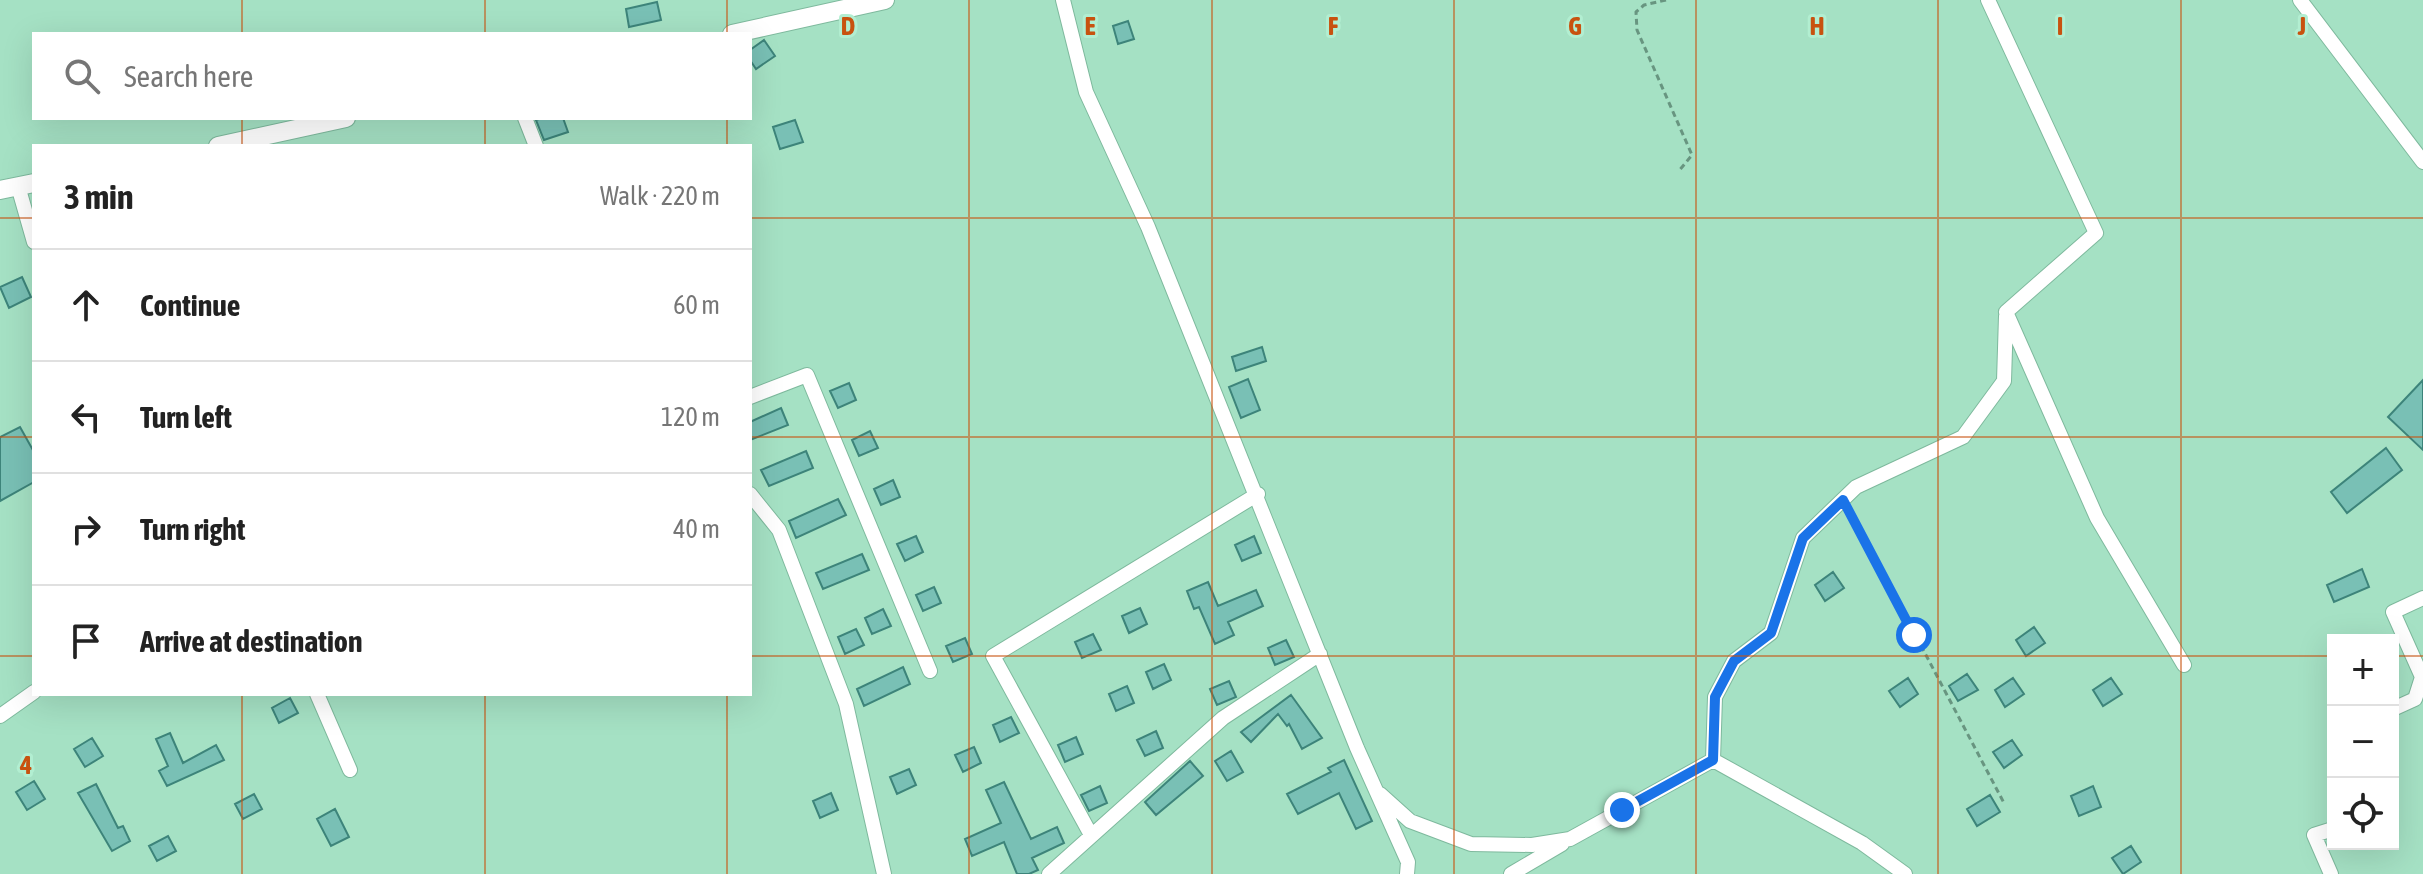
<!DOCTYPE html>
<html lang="en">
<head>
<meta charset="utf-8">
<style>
  :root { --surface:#fff; --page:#f6f6f6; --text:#222; --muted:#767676; --line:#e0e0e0 }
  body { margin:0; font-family:"Asap Condensed",sans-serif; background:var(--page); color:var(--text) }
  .controls { position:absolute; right:24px; bottom:24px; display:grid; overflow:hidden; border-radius:0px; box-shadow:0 8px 32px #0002 }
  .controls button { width:72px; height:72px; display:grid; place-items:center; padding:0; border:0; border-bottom:2px solid var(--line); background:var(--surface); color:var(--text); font:40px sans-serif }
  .stop { position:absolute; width:24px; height:24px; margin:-18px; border:6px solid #1a73e8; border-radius:50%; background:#fff }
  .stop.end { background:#1a73e8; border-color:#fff; box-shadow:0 2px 8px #0008 }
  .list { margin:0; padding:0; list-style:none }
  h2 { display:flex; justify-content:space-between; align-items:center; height:104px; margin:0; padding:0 32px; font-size:34px }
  h2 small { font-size:26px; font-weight:400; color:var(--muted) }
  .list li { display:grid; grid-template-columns:52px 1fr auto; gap:24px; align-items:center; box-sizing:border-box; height:112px; padding:0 32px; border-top:2px solid var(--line) }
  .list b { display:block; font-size:30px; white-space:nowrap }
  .list em { font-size:26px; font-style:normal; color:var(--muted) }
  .icon { flex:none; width:44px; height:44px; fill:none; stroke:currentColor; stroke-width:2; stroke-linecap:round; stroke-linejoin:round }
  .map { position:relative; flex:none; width:2423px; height:874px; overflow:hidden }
  .search { position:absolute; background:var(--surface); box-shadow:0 8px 32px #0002; left:32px; top:32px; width:720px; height:88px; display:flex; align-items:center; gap:20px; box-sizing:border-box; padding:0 28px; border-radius:0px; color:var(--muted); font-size:30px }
  .panel { position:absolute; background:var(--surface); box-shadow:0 8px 32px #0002; left:32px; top:144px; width:720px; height:552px; border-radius:0px }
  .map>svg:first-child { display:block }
  .building { fill:#79c0b5; stroke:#3d847a; stroke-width:2 }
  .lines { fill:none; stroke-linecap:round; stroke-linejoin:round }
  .minor-casing { stroke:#7eb99d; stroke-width:16 }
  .tertiary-casing { stroke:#7eb99d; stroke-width:20 }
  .path { stroke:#689580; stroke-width:3; stroke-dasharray:6 4; stroke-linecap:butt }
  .minor { stroke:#fff; stroke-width:14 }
  .tertiary { stroke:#fff; stroke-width:18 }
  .route { stroke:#1a73e8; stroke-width:10 }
  .grid { fill:none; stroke:#c8520f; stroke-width:2; stroke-opacity:0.55 }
  .grid-label { font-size:26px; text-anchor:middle; font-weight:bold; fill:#c8520f; stroke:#b2eed1; stroke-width:6; stroke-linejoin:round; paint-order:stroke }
</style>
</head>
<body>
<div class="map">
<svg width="2423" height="874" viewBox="0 0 2423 874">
  <rect width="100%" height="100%" fill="#a5e1c4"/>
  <path class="building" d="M 657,2 L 661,20 L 629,27 L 626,9 Z
    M 1128,21 L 1134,39 L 1118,44 L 1113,26 Z
    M 764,40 L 775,56 L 756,69 L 750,60 L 750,50 Z
    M 542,118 L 563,118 L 568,132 L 544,140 L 536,120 Z
    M 795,120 L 803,142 L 780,149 L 773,127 Z
    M 22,277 L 31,297 L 9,308 L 0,287 Z
    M 1262,347 L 1266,361 L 1236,371 L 1232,357 Z
    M 1248,379 L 1260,410 L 1241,418 L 1229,387 Z
    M 2423,380 L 2423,450 L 2388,417 Z
    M 849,383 L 856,400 L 838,408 L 830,391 Z
    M 781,408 L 788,425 L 750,440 L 750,422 Z
    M 20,427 L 34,452 L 34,482 L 0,501 L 0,437 Z
    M 870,431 L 878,448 L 859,456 L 852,440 Z
    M 2386,448 L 2402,470 L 2347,513 L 2331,492 Z
    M 806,451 L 813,468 L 769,486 L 761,470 Z
    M 893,480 L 900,497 L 881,505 L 874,489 Z
    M 838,499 L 846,515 L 796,538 L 789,521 Z
    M 916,536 L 923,552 L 905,561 L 897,544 Z
    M 1254,536 L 1261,553 L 1242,561 L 1235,545 Z
    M 862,554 L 869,570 L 823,589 L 816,573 Z
    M 2362,569 L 2369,587 L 2334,602 L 2327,585 Z
    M 1833,572 L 1844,588 L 1825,601 L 1815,585 Z
    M 1208,582 L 1218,606 L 1256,590 L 1263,606 L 1228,622 L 1234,635 L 1215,644 L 1199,607 L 1194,609 L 1187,591 Z
    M 934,587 L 941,603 L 923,611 L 916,595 Z
    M 1140,608 L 1147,624 L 1129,633 L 1122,616 Z
    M 883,609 L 891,626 L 872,634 L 865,618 Z
    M 2034,627 L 2045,643 L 2026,656 L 2016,640 Z
    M 856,629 L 864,645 L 845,654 L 838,637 Z
    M 1093,634 L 1101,650 L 1082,658 L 1075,642 Z
    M 965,638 L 972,654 L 953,662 L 946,646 Z
    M 1286,640 L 1294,657 L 1275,665 L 1268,648 Z
    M 1164,664 L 1171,680 L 1153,689 L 1146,672 Z
    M 903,667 L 910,684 L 864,706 L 857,689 Z
    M 1967,674 L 1978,690 L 1958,701 L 1949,686 Z
    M 1908,678 L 1918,694 L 1900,707 L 1889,691 Z
    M 2013,678 L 2024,694 L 2005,707 L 1995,690 Z
    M 2111,678 L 2122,694 L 2103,706 L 2093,690 Z
    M 1229,681 L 1236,697 L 1217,705 L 1210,689 Z
    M 1127,686 L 1134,703 L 1116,711 L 1109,694 Z
    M 1291,695 L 1322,738 L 1302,749 L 1289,724 L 1287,726 L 1278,714 L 1251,742 L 1241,732 Z
    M 290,698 L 298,713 L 279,723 L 272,708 Z
    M 1011,717 L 1019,733 L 1000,742 L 993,725 Z
    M 1156,731 L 1163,748 L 1145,756 L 1137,740 Z
    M 170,733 L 183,763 L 216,745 L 224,760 L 167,786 L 159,771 L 168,766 L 156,739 Z
    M 1076,737 L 1083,754 L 1065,762 L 1058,745 Z
    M 92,738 L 103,756 L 85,767 L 74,749 Z
    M 2012,740 L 2022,755 L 2004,768 L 1993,752 Z
    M 974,747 L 981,763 L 963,772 L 955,755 Z
    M 1231,751 L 1243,772 L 1227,781 L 1215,761 Z
    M 1344,760 L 1372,821 L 1356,829 L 1339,793 L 1298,814 L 1287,794 L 1331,772 L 1328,768 Z
    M 1190,761 L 1203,776 L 1156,815 L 1145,802 Z
    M 909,769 L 916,785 L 897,794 L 890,777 Z
    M 34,781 L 45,799 L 27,810 L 16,792 Z
    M 1004,782 L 1031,839 L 1057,827 L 1064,843 L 1032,858 L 1038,870 L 1029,874 L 1017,874 L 1004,842 L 972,856 L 965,839 L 1001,823 L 986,790 Z
    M 96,784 L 118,828 L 123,826 L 130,841 L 112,851 L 78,793 Z
    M 1100,786 L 1107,803 L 1089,811 L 1081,795 Z
    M 2093,786 L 2101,807 L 2079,816 L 2071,796 Z
    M 831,793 L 838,810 L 820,818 L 813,801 Z
    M 254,794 L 262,809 L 243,819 L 235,804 Z
    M 1990,795 L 2000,812 L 1977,826 L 1967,809 Z
    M 335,809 L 349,837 L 331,846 L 317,819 Z
    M 168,836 L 176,851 L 157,861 L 149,846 Z
    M 2131,846 L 2141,862 L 2123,874 L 2112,858 Z"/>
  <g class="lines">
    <g class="minor-casing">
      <path id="minor" d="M 1063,0 L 1086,92 L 1148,227 L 1357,748 L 1408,862 L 1407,874
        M 1988,0 L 2096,233 L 2006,312 L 2097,518 L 2184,665
        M 2300,0 L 2423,162
        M 525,118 L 536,146
        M 18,186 L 34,242
        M 750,397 L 807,375 L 930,671
        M 750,494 L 779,530 L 846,704 L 884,874
        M 317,694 L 350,770
        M 2393,709 L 2415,699 L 2422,677 L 2393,612 L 2423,598
        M 0,716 L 34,692
        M 1713,760 L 1715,697 L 1734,661 L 1771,633 L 1803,538 L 1856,487 L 1963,437 L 2004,381 L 2006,316
        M 1380,794 L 1410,821 L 1471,844 L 1532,845 L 1570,839 L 1713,760 L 1862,843 L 1905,874
        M 1091,835 L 993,656 L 1258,494
        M 1049,874 L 1223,718 L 1320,654
        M 1511,874 L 1562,844
        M 2331,874 L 2314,835 L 2333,829"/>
    </g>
    <g class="tertiary-casing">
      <path id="tertiary" d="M 732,34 L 885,0
        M 218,146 L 346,118
        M 0,190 L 34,183"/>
    </g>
    <path class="path" d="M 1666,0 L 1644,5 L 1636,12 L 1637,30 L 1692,155 L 1678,172
      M 1851,513 L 2004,803"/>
    <use href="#minor" class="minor"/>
    <use href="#tertiary" class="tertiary"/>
  </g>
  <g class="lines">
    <path class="route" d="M 1622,810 L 1713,760 L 1715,697 L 1734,661 L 1771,633 L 1803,538 L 1843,500 L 1914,635"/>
  </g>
  <path class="grid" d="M 242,0 L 242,34M 485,0 L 485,34M 727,0 L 727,34M 969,0 L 969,874M 1212,0 L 1212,874M 1454,0 L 1454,874M 1696,0 L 1696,874M 1938,0 L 1938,874M 2181,0 L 2181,874M 242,118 L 242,146M 485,118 L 485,146M 727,118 L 727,146M 0,218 L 34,218M 750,218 L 2423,218M 0,437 L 34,437M 750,437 L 2423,437M 0,656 L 34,656M 750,656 L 2333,656M 2393,656 L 2423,656M 242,694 L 242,874M 485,694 L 485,874M 727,694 L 727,874"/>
  <g class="grid-label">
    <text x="848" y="35">D</text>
    <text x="1090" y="35">E</text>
    <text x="1333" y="35">F</text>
    <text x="1575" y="35">G</text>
    <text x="1817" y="35">H</text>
    <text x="2060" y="35">I</text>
    <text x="2302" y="35">J</text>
    <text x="26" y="774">4</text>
  </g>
</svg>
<div class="controls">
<button>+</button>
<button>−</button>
<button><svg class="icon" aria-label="locate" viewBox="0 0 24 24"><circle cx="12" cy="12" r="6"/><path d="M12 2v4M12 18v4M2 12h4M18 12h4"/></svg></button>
</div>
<div class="stop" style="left:1914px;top:635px"></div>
<div class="stop end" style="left:1622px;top:810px"></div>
<div class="search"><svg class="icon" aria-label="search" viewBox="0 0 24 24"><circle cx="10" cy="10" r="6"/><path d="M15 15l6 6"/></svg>Search here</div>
<section class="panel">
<h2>3 min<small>Walk · 220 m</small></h2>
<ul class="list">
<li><svg class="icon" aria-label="ahead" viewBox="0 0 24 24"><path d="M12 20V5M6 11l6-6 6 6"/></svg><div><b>Continue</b></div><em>60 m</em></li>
<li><svg class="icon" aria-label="left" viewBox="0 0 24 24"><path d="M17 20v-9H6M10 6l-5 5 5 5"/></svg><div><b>Turn left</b></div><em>120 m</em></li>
<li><svg class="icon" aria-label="right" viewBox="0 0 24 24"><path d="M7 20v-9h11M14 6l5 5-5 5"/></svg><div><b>Turn right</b></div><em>40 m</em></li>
<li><svg class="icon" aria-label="arrive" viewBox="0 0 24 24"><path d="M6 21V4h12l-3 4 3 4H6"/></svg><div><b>Arrive at destination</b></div></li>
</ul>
</section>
</div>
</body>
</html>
